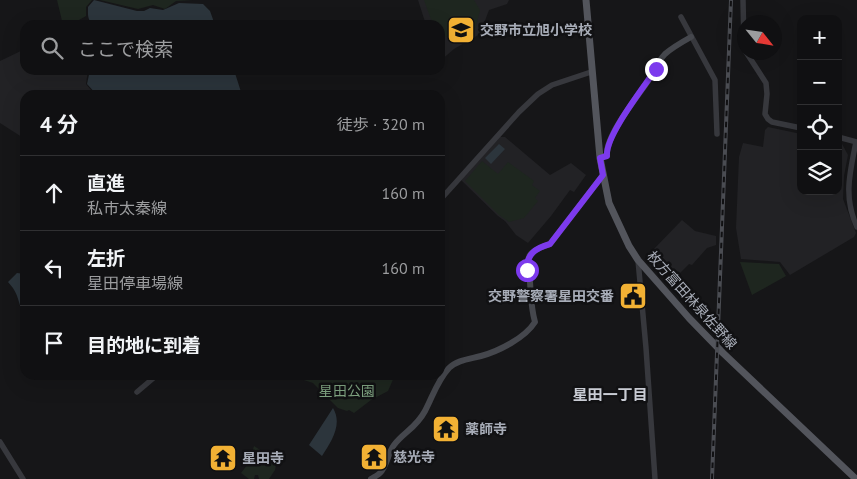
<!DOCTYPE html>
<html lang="ja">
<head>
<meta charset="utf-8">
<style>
  :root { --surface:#101012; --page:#1e1e20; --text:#f1f3f6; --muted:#9c9d9f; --line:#303032 }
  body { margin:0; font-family:"PT Sans","Noto Sans JP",sans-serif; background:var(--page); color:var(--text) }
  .controls { position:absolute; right:15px; top:15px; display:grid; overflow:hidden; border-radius:10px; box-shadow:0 5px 20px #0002 }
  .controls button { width:45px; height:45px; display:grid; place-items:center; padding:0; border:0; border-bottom:1px solid var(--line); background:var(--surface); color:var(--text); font:25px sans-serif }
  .compass { position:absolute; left:737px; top:15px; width:45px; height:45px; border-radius:50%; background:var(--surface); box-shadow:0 5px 20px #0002; rotate:120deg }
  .stop { position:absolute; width:15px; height:15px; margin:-11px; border:4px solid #7c3aed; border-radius:50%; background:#fff }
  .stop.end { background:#7c3aed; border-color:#fff; box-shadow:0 1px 5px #0008 }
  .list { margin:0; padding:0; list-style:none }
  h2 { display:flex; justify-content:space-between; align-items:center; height:65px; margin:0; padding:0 20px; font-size:21px }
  h2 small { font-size:16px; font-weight:400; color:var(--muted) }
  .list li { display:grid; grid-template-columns:32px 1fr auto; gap:15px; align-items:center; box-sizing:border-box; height:75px; padding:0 20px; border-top:1px solid var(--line) }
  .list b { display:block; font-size:19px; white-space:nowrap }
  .list p { margin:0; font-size:16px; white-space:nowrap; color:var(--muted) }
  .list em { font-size:16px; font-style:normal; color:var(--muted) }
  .icon { flex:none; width:28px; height:28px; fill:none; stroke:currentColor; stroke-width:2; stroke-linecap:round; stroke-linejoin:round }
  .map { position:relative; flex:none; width:857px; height:479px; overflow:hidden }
  .search { position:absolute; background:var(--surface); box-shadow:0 5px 20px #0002; left:20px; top:20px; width:425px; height:55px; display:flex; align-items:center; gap:12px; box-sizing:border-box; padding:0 18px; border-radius:15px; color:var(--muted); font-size:19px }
  .panel { position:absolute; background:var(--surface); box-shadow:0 5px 20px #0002; left:20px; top:90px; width:425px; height:290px; border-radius:15px }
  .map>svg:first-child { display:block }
  .built { fill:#222225 }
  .green { fill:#1e261f }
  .water { fill:#2c353c }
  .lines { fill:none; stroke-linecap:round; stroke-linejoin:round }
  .tertiary { stroke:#37383d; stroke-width:5.5 }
  .secondary { stroke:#45474d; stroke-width:6 }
  .primary { stroke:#53555c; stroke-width:7 }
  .rail-casing { stroke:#4a4c52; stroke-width:4 }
  .rail { stroke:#111113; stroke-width:2; stroke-dasharray:5.5; stroke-linecap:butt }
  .route { stroke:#7c3aed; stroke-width:6 }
  .labels { text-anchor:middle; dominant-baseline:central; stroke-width:5; stroke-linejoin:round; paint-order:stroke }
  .poi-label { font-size:14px; font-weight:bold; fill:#a8adb8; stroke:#111113; text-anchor:start }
  .street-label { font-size:14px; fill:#a8adb8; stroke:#111113 }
  .park-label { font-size:14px; fill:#7fa381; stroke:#111113 }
  .neighbourhood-label { font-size:15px; font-weight:bold; fill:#c9ccd4; stroke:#111113 }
</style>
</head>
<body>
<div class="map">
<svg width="857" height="479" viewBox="0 0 857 479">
  <rect width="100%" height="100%" fill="#161618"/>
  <path class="built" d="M 418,0 L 509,0 L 507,4 L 489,10 L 480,34 L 454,49 L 440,61 L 440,25 L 426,25 Z
    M 25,49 L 25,70 L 88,70 L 86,84 L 95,95 L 25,95 L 25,139 L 0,123 L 0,61 Z
    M 768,127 L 801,134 L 801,191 L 838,191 L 838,142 L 841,142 L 848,155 L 844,176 L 843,199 L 856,233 L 854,237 L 790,275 L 780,262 L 741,259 L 736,228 L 739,157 L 743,143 L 763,147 L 765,130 Z
    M 500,137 L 505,137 L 550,175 L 571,163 L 586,175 L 574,192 L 570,190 L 551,216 L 528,243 L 516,235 L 505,221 L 498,216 L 461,180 Z
    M 682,220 L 695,231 L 716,236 L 716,245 L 707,248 L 692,265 L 689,264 L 676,277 L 651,252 Z"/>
  <path class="green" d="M 57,0 L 92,0 L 86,7 L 86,16 L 70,25 L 63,25 Z
    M 100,0 L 193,0 L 176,1 L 165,9 L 153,5 L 138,9 Z
    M 424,0 L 474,0 L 480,10 L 475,30 L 454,42 L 440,33 L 440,25 L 433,25 Z
    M 482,161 L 498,174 L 508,162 L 534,181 L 532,185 L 540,191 L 535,198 L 538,201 L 524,218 L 509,222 L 499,215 L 465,181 Z
    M 740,262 L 779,264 L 786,276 L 752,295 Z
    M 288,375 L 395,375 L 388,391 L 371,400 L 354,413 L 349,410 L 347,411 L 338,408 L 313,383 Z
    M 254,446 L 277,461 L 275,470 L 269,479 L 259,479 L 258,475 L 255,475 L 254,479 L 249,479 L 241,473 L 251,460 L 262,461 L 264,458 L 257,452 L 253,457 L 251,456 Z"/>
  <path class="water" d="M 94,0 L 137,11 L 144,11 L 150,8 L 163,10 L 179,3 L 203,4 L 210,11 L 215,25 L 94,25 C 87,20 88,15 88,7 Z
    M 90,70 L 234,70 L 242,95 L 97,95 L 87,84 Z
    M 499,144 L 505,149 L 491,164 L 485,158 Z
    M 17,273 L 25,274 L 25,313 L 23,313 C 17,299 19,294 8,282 Z
    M 333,408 C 343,425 331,442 322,456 L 309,445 Z"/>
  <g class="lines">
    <path class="tertiary" d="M 743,0 L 744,46
      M 681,17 L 715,80 L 717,134
      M 746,52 L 766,83 L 767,94 L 765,114 L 768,119 L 772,122 L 801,128
      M 838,137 L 857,142
      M 856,142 C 850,172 843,197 857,227
      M 440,200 L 519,112 L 538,94 L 552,85 L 591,72
      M 638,260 L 646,348 L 655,479
      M 137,392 L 157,375
      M 0,442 L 23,479"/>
    <path class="secondary" d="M 600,158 L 607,155 C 605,137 637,97 648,81 C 653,73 658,61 665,54 C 673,47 682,42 691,37
      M 371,479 C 374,477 378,475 380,473 C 387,466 388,453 394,445 C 404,432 416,428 425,411 C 433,396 437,381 449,368 C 457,360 470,359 481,356 C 499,351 525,338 535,322 C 531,308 531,296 530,282 C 528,259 522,253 550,244 L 603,175"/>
    <path class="primary" d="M 586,0 L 600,158 L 609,203 L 629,246 L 638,260 L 689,318 L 723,353 L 856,479"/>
    <g class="rail-casing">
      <path id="rail" d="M 712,479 L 731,0"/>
    </g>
    <use href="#rail" class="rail"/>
  </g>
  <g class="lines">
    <path class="route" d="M 527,270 C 526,254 536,248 550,244 L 603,175 L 600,158 L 607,156 C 605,136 644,87 656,69"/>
  </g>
  <defs>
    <g id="school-square" transform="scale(1.4375)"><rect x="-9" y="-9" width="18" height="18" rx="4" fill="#f2b134" stroke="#111113"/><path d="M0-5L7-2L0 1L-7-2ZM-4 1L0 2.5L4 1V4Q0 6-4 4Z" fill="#111"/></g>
    <g id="civic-square" transform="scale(1.4375)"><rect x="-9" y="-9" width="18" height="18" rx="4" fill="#f2b134" stroke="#111113"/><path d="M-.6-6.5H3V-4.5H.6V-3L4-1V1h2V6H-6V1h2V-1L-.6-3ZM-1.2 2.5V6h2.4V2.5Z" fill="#111"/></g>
    <g id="temple-square" transform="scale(1.4375)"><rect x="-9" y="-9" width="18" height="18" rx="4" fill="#f2b134" stroke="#111113"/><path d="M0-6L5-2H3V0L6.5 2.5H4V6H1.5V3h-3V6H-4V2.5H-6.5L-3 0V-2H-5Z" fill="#111"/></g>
  </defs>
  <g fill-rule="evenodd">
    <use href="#school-square" x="461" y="30"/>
    <use href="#civic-square" x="633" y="296"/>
    <use href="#temple-square" x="446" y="429"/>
    <use href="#temple-square" x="374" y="457"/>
    <use href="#temple-square" x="223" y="458"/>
  </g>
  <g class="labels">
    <g class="poi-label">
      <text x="480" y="30">交野市立旭小学校</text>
      <text x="614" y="296" text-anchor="end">交野警察署星田交番</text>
      <text x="465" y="429">薬師寺</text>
      <text x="393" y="457">慈光寺</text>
      <text x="242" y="458">星田寺</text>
    </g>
    <g class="street-label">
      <text transform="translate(692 300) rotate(48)">枚方富田林泉佐野線</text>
    </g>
    <g class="park-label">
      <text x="347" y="391">星田公園</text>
    </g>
    <g class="neighbourhood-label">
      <text x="610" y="394">星田一丁目</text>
    </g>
  </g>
</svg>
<div class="controls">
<button>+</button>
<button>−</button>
<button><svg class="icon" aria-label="locate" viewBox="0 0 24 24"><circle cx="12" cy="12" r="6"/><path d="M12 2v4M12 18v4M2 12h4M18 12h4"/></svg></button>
<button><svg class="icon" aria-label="layers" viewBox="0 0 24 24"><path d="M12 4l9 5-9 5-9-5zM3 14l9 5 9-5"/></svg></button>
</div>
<svg class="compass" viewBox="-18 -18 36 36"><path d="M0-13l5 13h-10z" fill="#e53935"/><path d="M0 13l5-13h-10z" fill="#9c9d9f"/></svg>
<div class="stop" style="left:527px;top:270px"></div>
<div class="stop end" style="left:656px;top:69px"></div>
<div class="search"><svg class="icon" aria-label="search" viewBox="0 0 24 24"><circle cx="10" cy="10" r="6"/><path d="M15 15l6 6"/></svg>ここで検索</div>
<section class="panel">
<h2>4 分<small>徒歩 · 320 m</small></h2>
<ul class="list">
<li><svg class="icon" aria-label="ahead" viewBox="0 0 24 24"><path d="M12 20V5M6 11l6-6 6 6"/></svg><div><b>直進</b><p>私市太秦線</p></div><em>160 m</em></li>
<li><svg class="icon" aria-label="left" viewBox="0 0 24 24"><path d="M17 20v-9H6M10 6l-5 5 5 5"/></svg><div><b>左折</b><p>星田停車場線</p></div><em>160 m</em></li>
<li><svg class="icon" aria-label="arrive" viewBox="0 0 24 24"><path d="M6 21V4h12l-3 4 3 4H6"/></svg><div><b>目的地に到着</b></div></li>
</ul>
</section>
</div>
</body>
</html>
